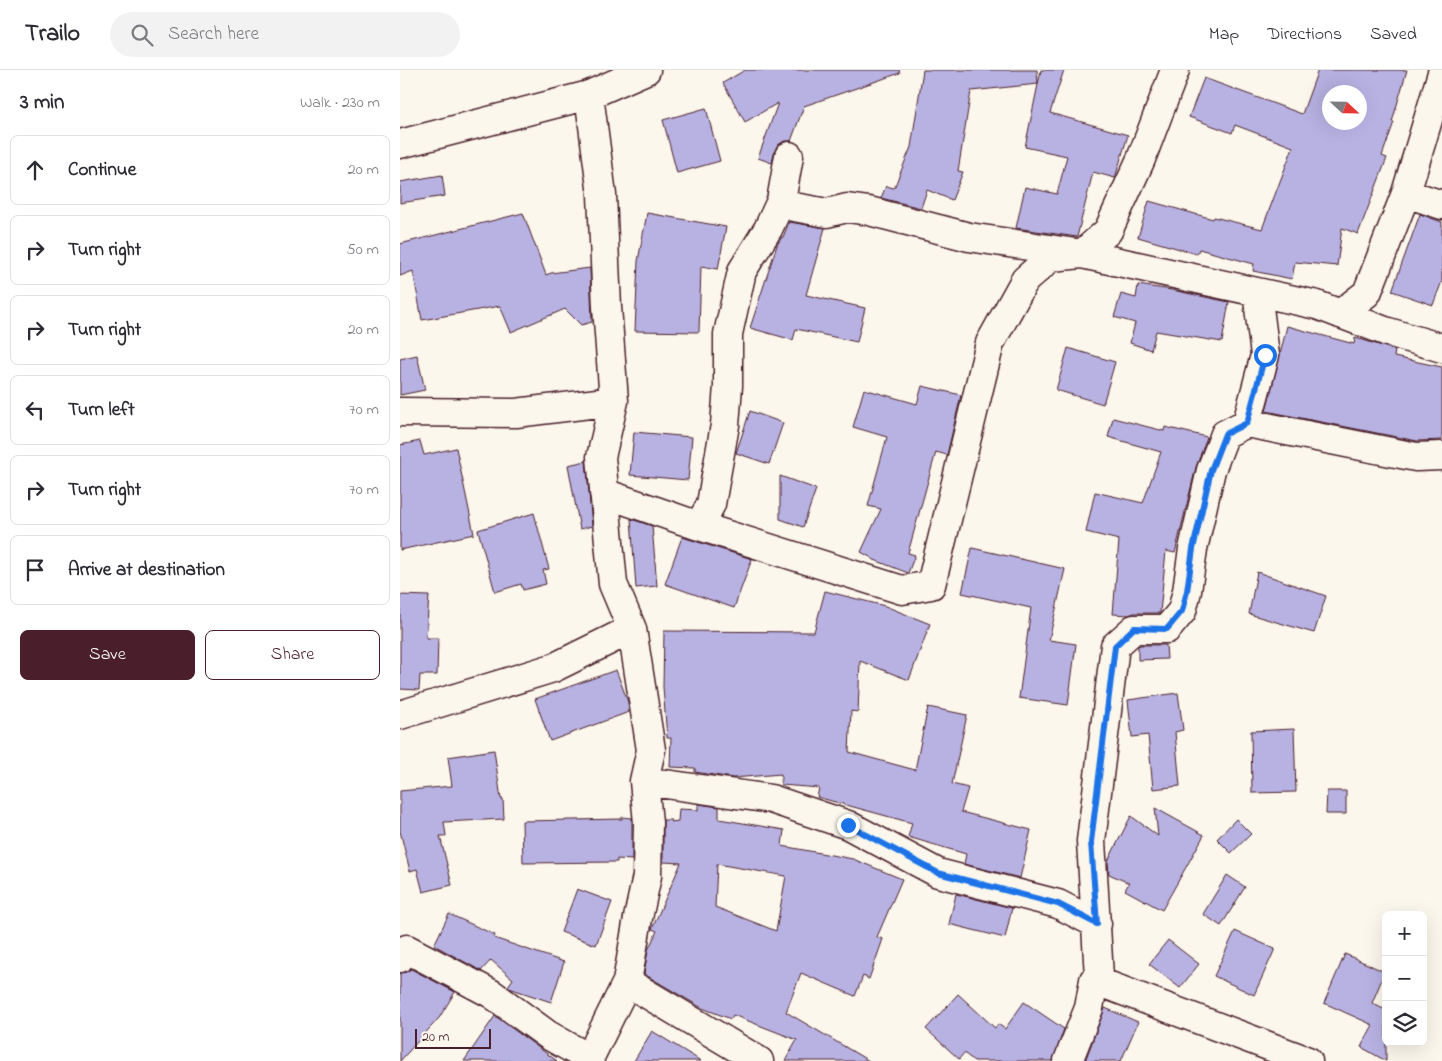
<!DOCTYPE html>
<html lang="en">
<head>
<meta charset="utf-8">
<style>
  :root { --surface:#fff; --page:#f2f2f3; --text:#2b2b33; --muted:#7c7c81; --line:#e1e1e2; --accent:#4a1f2b }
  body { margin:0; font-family:"Indie Flower",sans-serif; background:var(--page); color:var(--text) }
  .controls { position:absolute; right:15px; bottom:15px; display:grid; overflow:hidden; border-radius:8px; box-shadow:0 5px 20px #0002 }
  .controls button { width:45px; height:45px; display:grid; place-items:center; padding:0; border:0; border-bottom:1px solid var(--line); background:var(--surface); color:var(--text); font:25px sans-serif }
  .compass { position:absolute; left:922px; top:15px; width:45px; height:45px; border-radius:50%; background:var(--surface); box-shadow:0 5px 20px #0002; rotate:112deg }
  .scale { position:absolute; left:15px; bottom:12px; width:76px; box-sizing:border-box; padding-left:5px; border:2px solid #4a1f2b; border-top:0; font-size:14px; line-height:18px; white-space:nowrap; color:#4a1f2b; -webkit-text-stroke:4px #fbf7ec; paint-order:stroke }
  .stop { position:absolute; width:15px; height:15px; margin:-11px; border:4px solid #1a73e8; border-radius:50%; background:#fff }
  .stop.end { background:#1a73e8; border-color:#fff; box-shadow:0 1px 5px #0008 }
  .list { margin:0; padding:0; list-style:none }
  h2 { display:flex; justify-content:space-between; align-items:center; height:65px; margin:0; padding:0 20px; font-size:21px }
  h2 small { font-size:16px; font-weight:400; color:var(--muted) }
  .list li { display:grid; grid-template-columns:32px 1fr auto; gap:15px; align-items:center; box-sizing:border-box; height:70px; margin:0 10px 10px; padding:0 10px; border:1px solid var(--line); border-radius:8px }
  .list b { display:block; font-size:19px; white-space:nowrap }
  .list em { font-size:16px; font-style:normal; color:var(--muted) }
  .actions { display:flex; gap:10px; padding:15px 20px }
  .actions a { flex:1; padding:11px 0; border:1px solid var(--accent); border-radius:8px; text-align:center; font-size:18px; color:var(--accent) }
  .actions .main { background:var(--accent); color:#fff }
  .icon { flex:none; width:28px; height:28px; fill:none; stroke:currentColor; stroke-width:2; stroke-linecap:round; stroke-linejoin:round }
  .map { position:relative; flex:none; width:1042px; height:991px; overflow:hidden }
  header { display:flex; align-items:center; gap:30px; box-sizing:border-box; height:70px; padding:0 25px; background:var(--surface); border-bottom:1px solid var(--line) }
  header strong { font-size:24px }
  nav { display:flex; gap:28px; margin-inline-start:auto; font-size:18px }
  .search { width:350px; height:45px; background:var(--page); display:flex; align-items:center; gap:12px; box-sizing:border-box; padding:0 18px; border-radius:28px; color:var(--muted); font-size:19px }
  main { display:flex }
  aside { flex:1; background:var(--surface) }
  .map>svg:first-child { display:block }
  .building { fill:#b8b2e3; stroke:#4a1f2b; fill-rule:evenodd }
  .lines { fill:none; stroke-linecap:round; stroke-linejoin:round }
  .minor-casing { stroke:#4a1f2b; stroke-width:31 }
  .minor { stroke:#fbf7ec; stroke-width:28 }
  .route { stroke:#1a73e8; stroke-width:6 }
</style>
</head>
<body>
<header>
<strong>Trailo</strong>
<div class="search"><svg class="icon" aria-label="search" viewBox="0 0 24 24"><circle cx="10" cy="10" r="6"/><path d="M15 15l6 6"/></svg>Search here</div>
<nav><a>Map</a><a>Directions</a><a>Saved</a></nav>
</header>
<main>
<aside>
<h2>3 min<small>Walk · 230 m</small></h2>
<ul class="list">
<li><svg class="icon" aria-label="ahead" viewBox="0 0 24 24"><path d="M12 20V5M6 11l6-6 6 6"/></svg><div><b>Continue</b></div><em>20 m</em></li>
<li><svg class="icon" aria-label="right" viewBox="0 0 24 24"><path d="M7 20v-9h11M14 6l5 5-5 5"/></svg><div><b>Turn right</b></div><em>50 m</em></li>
<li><svg class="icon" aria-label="right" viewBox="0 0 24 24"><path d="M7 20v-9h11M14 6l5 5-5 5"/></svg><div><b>Turn right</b></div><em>20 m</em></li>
<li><svg class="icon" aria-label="left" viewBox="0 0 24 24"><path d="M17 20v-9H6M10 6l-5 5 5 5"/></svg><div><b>Turn left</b></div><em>70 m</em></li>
<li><svg class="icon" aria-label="right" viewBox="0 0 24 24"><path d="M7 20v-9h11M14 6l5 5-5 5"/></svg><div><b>Turn right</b></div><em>70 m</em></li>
<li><svg class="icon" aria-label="arrive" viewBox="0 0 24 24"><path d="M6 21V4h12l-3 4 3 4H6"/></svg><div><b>Arrive at destination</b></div></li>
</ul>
<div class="actions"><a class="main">Save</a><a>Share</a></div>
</aside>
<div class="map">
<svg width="1042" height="991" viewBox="0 0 1042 991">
  <rect width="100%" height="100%" fill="#fbf7ec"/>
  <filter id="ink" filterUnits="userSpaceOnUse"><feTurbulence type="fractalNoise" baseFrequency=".02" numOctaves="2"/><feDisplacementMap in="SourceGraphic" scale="10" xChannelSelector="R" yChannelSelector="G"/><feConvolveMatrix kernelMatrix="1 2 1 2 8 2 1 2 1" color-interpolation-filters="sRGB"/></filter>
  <g filter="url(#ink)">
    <path class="building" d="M 345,0 L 499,0 L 500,3 L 404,36 L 391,71 L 384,71 L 377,76 L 374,83 L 372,93 L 358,88 L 378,33 L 345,52 L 323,13 Z
      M 523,0 L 637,0 L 638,14 L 571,21 L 558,101 L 563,102 L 552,130 L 527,120 L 521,138 L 481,128 L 486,116 L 494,118 L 511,77 Z
      M 641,0 L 664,0 L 650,43 L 728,65 L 715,108 L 693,102 L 677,167 L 616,158 L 625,117 L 657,124 L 667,86 L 625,77 Z
      M 918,0 L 1007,0 L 992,52 L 994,52 L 982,86 L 987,88 L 958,164 L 942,158 L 937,196 L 895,192 L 892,209 L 853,201 L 854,194 L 799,179 L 797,184 L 738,167 L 749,131 L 813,149 L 814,147 L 862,159 L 893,77 L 835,55 L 832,63 L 789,47 L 804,8 L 902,44 ZM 930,22 L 960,22 L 960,52 L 930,52 Z
      M 306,38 L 320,91 L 277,103 L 263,50 Z
      M 42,105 L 45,126 L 0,133 L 0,112 Z
      M 123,143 L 146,205 L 151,203 L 190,198 L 192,252 L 181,255 L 165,239 L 111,262 L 100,236 L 22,250 L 13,201 L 0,206 L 0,174 Z
      M 247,143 L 326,157 L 318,199 L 301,196 L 299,262 L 235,261 L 238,191 Z
      M 1020,144 L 1042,152 L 1042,211 L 1033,235 L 992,221 Z
      M 389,152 L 425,158 L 406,225 L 465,238 L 457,272 L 396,259 L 393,270 L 350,258 L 377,175 L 382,167 L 383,167 Z
      M 738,215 L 772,220 L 829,232 L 822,272 L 756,261 L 751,280 L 730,273 L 735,253 L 714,247 L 721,224 L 736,228 Z
      M 887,256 L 954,274 L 955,268 L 963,270 L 995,280 L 994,287 L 1042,297 L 1042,370 L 1017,371 L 866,341 Z
      M 668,278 L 715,292 L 703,334 L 656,320 Z
      M 17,285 L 25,320 L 0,325 L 0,289 Z
      M 522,316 L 561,325 L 547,385 L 536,382 L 508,483 L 515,485 L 508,503 L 472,489 L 472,488 L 461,482 L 481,439 L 468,436 L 487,367 L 453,357 L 464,319 L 517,334 Z
      M 350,341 L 383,353 L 369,394 L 336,383 Z
      M 713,348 L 764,361 L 765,357 L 807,367 L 796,397 L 775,483 L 766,481 L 760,543 L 734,543 L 729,545 L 713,544 L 719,470 L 686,462 L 695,422 L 743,433 L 761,382 L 708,367 Z
      M 234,362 L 292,367 L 288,410 L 230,405 Z
      M 20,371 L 24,385 L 56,378 L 74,464 L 0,480 L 0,375 Z
      M 186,391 L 192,456 L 180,459 L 168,395 Z
      M 380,406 L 416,419 L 403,457 L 380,449 Z
      M 134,443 L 149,499 L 143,500 L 146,514 L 123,520 L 121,514 L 95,522 L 78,460 Z
      M 231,449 L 252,456 L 257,516 L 236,518 Z
      M 282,467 L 352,489 L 334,538 L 265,514 Z
      M 572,478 L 665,499 L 649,570 L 676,574 L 668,635 L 619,628 L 631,538 L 562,523 Z
      M 857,502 L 926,526 L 914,563 L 849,544 Z
      M 425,521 L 485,536 L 530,554 L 509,610 L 460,591 L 458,642 L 451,641 L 449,682 L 515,700 L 528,637 L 567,645 L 552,714 L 568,718 L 561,742 L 631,760 L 620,808 L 564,794 L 566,784 L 508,767 L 512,753 L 417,727 L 419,718 L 381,715 L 381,704 L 333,708 L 295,702 L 295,698 L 270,697 L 271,668 L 267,668 L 263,617 L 264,561 L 414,562 Z
      M 0,525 L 29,526 L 26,568 L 38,568 L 37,605 L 20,605 L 19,620 L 0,619 Z
      M 740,575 L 766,575 L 767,589 L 738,590 L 738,576 Z
      M 216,600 L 228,632 L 229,642 L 150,671 L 135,629 Z
      M 778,623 L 783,660 L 775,662 L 780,716 L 753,719 L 748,665 L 732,667 L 728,630 Z
      M 894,659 L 896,722 L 852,723 L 851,661 Z
      M 94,680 L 101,729 L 103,729 L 104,749 L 44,752 L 46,766 L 40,766 L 52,815 L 23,822 L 17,799 L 10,801 L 0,761 L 0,721 L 52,716 L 48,687 Z
      M 927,721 L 946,721 L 946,744 L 926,744 Z
      M 298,734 L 319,737 L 319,749 L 384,760 L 382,776 L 453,789 L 502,809 L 477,867 L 483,869 L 469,909 L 463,906 L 455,926 L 401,903 L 386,942 L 469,991 L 385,991 L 397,970 L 333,945 L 331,949 L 302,938 L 244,904 L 248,880 L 257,861 L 252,859 L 281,793 L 263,792 L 263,750 L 271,750 L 271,752 L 278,751 L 279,739 L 298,740 ZM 317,794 L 386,806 L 376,861 L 315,837 Z
      M 755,738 L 804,765 L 762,840 L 725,820 L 729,813 L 709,804 L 708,791 L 731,746 L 758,766 Z
      M 222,747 L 232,748 L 232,790 L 217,789 L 217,792 L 123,793 L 122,751 L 222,749 Z
      M 836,749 L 851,764 L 831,783 L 817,769 Z
      M 827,805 L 845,817 L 821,856 L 803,844 Z
      M 177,819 L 212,832 L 196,875 L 161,862 Z
      M 556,824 L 612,838 L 605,868 L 549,854 Z
      M 49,844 L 95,865 L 94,868 L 164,892 L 151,932 L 112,919 L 108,916 L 113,909 L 91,890 L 81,901 L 34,875 Z
      M 835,861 L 875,879 L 854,925 L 814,906 Z
      M 768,870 L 799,894 L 780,918 L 749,894 Z
      M 945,884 L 985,902 L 972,933 L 983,939 L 986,933 L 986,991 L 961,977 L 973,955 L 924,933 Z
      M 11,899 L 55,922 L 39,948 L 0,991 L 0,903 L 6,902 Z
      M 558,924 L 595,958 L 598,954 L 605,959 L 624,932 L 664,959 L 653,991 L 574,991 L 564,983 L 559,989 L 526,959 Z
      M 705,938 L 738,952 L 721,991 L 685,991 Z
      M 95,946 L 157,991 L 64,991 Z
      M 252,961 L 301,991 L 234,991 Z"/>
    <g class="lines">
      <g class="minor-casing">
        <path id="minor" d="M 0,74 L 189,25 L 246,0
          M 1006,123 L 1042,135
          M 381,131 L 394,137 L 427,143 L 447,138 L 469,141 L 569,167 L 682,184 L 917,235 L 985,261 L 1042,278
          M 857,222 L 865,285 L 847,353 L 825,364 L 811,400 L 793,479 L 787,521 L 782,541 L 767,559 L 734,559 L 715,576 L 691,771 L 699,907 L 694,910 L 908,991
          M 940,244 L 967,223 L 1006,123 L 1042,3
          M 0,342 L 116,343 L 214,331
          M 847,353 L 1016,387 L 1042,386
          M 204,423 L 299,456 L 502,520 L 531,515 L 590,273 L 625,210 L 651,187 L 682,184 L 708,161 L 741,89 L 775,0
          M 299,456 L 311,434 L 325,355 L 328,316 L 328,264 L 342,201 L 368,159 L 381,131 L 389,86
          M 0,645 L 153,598 L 232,559
          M 244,711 L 371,729 L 448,755 L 538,803 L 658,834 L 697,854
          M 0,888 L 7,879 L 92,924 L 148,965 L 190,989
          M 227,912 L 359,991
          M 188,991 L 227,912 L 238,848 L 247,806 L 248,753 L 244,711 L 251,680 L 232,559 L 213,514 L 201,387 L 214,331 L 207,237 L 202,125 L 189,25
          M 668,991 L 689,938 L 694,910"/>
      </g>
      <use href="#minor" class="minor"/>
    </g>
  </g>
  <g class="lines" filter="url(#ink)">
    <path class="route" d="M 448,755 L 538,803 L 658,834 L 697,854 L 691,772 L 715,576 L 734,558 L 767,559 L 782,541 L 787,521 L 793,479 L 811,400 L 825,364 L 847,353 L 865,285"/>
  </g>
</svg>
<div class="controls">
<button>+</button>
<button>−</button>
<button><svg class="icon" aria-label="layers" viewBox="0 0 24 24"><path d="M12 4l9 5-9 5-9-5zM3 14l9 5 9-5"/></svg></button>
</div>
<svg class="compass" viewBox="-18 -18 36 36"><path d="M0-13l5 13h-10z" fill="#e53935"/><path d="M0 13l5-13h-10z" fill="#7c7c81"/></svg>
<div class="scale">20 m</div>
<div class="stop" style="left:865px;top:285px"></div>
<div class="stop end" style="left:448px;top:755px"></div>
</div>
</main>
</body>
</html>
